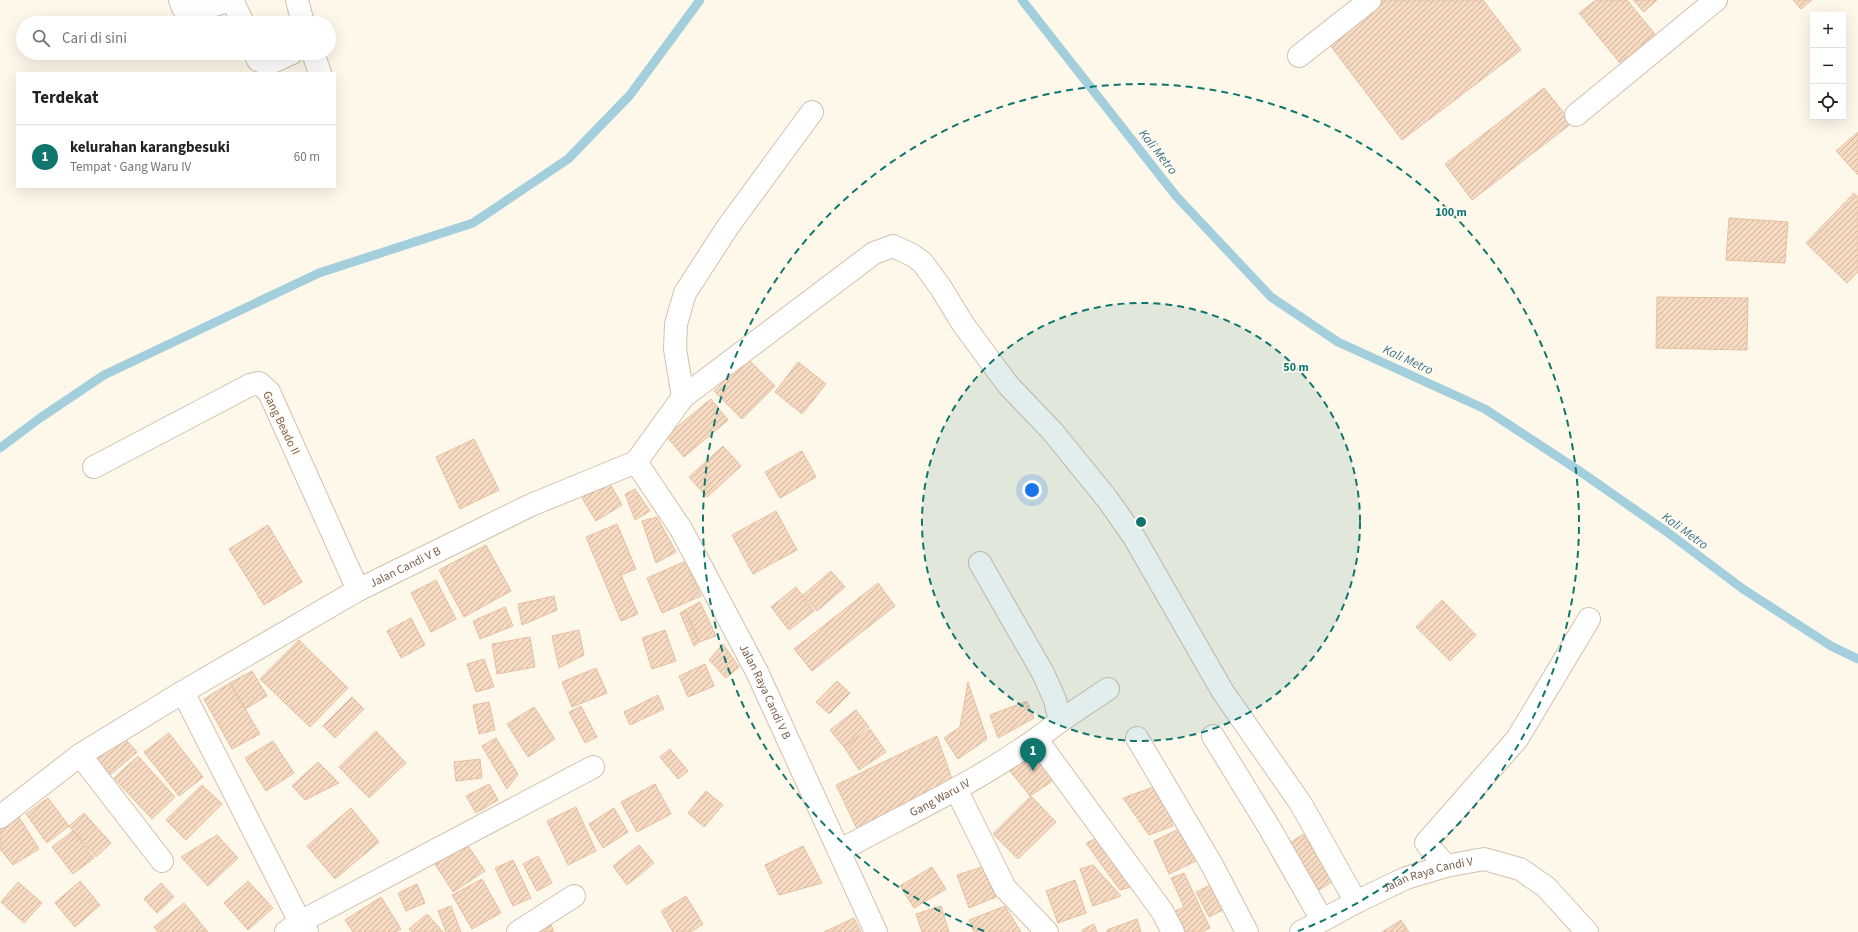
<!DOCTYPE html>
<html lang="id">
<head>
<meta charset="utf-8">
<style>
  :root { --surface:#fff; --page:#f6f6f6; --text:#222; --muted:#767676; --line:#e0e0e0; --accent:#0f766e }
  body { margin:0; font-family:"Source Sans 3",sans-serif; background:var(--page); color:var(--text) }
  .controls { position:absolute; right:12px; top:12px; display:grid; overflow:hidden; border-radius:0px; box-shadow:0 4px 16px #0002 }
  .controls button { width:36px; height:36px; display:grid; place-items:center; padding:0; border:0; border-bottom:1px solid var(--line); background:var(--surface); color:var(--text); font:20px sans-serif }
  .you { position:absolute; left:1032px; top:490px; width:14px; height:14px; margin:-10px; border:3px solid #fff; border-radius:50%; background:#1a73e8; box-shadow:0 0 0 6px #1a73e833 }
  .badge { display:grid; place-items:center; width:26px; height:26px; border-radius:50%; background:var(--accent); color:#fff; font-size:13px; font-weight:700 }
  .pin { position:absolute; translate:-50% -33px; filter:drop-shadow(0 1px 2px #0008) }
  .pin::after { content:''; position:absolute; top:21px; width:14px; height:12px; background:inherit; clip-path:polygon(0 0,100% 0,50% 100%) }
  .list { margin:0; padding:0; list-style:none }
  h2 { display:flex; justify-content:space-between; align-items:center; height:52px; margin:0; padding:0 16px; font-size:17px }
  h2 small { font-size:13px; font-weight:400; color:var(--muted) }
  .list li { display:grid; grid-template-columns:26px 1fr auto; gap:12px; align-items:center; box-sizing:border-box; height:64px; padding:0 16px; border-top:1px solid var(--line) }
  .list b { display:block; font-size:15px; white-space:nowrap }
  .list p { margin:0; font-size:13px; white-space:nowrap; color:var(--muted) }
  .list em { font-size:13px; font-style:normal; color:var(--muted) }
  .icon { flex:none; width:22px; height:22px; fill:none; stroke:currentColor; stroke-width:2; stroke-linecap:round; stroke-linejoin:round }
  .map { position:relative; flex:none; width:1858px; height:932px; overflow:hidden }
  .search { position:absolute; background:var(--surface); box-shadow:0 4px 16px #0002; left:16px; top:16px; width:320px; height:44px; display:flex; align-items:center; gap:10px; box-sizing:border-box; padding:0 14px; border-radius:22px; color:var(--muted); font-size:15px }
  .panel { position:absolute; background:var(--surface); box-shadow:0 4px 16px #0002; left:16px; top:72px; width:320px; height:116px; border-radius:0px }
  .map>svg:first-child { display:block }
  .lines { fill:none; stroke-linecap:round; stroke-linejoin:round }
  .stream { stroke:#a3cfdc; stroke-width:9 }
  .building { fill:url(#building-hatch); stroke:#e8c0a0 }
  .minor-casing { stroke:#d2c0af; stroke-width:24 }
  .minor { stroke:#fff; stroke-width:22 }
  .ring { fill:none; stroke:#0f766e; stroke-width:2; stroke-dasharray:7 5 }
  .labels { text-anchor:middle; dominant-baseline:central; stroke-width:3.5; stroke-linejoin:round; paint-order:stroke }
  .street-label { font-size:12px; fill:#7b5f4b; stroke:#fffbf3 }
  .water-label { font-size:13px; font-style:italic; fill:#407788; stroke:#fffbf3 }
  .centre { fill:#0f766e; stroke:#fffbf3; stroke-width:2 }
  .ring-label { font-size:12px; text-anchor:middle; font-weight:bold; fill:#0f766e; stroke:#fffbf3; stroke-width:3.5; stroke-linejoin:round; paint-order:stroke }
</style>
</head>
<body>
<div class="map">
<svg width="1858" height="932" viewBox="0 0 1858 932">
  <defs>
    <pattern id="building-hatch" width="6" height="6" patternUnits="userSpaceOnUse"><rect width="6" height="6" fill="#f5d9c1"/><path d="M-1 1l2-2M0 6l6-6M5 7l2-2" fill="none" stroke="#cbb39f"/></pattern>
  </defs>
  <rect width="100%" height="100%" fill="#fef8eb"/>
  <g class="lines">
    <path class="stream" d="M 1022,0 L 1176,196 L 1271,297 L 1338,342 L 1485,409 L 1578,470 L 1667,532 L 1743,589 L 1831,646 L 1858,659
      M 0,448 L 40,418 L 104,375 L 319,273 L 473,223 L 568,159 L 630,95 L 700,0"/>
  </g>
  <path class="building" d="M 1381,0 L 1483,0 L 1521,50 L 1402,140 L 1327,41 Z
    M 1596,0 L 1627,0 L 1655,34 L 1620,63 L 1579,13 Z
    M 1633,0 L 1657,0 L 1644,12 Z
    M 1793,0 L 1812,0 L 1801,9 Z
    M 1544,88 L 1572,123 L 1472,200 L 1445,164 Z
    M 1858,132 L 1858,175 L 1836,151 Z
    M 1854,193 L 1858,197 L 1858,272 L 1847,283 L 1806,243 Z
    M 1729,218 L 1788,222 L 1785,263 L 1726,260 Z
    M 1657,297 L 1748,298 L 1747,350 L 1656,348 Z
    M 747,358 L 775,386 L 742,419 L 714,391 Z
    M 798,362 L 826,384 L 802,414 L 775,392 Z
    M 711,399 L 728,420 L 684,457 L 666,436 Z
    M 474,439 L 499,490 L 460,509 L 436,457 Z
    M 723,446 L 741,466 L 707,497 L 689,477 Z
    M 802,451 L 816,477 L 780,498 L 765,472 Z
    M 609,482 L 622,505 L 596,521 L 582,498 Z
    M 635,489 L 650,511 L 635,520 L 625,494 Z
    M 776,511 L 797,550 L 753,574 L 732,535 Z
    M 657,517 L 676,552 L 656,563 L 642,521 Z
    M 617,524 L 636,569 L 621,575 L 638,614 L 621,621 L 586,537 Z
    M 268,525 L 302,582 L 264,605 L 229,549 Z
    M 486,545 L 511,591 L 464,617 L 439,570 Z
    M 686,561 L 701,596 L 662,613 L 647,578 Z
    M 831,571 L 845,587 L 817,611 L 803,595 Z
    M 436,580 L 456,619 L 431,632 L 411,593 Z
    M 878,583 L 895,606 L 812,671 L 794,649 Z
    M 796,587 L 814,611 L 789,630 L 771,607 Z
    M 554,596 L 557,610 L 522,625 L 518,604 Z
    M 1442,600 L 1476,635 L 1450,661 L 1416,627 Z
    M 700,602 L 716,636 L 699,642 L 685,610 Z
    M 505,607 L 513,626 L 480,639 L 473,621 Z
    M 685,610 L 699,642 L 694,646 L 680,613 Z
    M 411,618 L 425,645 L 401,658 L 387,631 Z
    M 579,630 L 584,655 L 559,668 L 552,636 Z
    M 665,630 L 676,661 L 652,669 L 642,638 Z
    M 530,637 L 535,667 L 497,674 L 492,644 Z
    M 299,640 L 348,688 L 310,727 L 260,679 Z
    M 723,644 L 739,667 L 726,678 L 709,660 Z
    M 484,659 L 494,687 L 476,692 L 467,664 Z
    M 705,664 L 714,686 L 688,697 L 679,676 Z
    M 596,668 L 607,693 L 572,707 L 562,682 Z
    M 252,671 L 267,696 L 245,709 L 230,683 Z
    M 837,681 L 850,693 L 829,714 L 816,702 Z
    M 968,682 L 987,739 L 958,759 L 944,738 L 960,727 Z
    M 230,683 L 260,734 L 232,749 L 204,699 Z
    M 658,695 L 664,709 L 630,725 L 624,712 Z
    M 352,697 L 364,709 L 335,738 L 323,726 Z
    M 1027,701 L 1034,718 L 998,738 L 990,715 Z
    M 489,702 L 495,730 L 479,734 L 473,705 Z
    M 581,706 L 597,737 L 585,743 L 569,712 Z
    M 534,707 L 555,739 L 528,757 L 507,724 Z
    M 856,710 L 869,727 L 844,747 L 830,730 Z
    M 870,729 L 886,752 L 859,770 L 844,747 Z
    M 376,731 L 406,763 L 369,798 L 339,767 Z
    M 120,733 L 137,752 L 109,776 L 93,758 Z
    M 169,733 L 203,777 L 179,796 L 144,752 Z
    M 937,736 L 954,785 L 859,833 L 836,785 Z
    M 496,738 L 518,774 L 507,789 L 482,746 Z
    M 273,741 L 294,773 L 266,791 L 245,758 Z
    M 1033,745 L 1060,776 L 1030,796 L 1006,766 Z
    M 670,749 L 688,771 L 678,779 L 660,757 Z
    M 138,756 L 175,797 L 152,819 L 114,778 Z
    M 480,759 L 482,778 L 456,781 L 454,762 Z
    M 318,762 L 339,783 L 305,800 L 292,786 Z
    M 489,784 L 498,800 L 476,813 L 466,796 Z
    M 655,784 L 671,814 L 637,832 L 621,802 Z
    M 202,785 L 222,804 L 186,840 L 166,820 Z
    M 1159,785 L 1173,826 L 1149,835 L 1123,798 Z
    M 706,791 L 723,805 L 704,827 L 688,813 Z
    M 1031,796 L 1056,822 L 1018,859 L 993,834 Z
    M 48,798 L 69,826 L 47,843 L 26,814 Z
    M 576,807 L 596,851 L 568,865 L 547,821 Z
    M 351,808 L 379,842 L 335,879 L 307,846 Z
    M 614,808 L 628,832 L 603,848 L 589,824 Z
    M 84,813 L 111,843 L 96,857 L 69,826 Z
    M 19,817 L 39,849 L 13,865 L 0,849 L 0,830 Z
    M 1183,827 L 1198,860 L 1169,874 L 1154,841 Z
    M 73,831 L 94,858 L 73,874 L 52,847 Z
    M 1304,834 L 1332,882 L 1299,902 L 1271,854 Z
    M 217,835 L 238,858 L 208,886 L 181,857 Z
    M 1099,837 L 1131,887 L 1120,890 L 1086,843 Z
    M 466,843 L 485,871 L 453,892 L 435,864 Z
    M 639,845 L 654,863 L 627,885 L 613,866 Z
    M 803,846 L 822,883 L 779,895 L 765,865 Z
    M 538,856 L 552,883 L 537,891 L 523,864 Z
    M 513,860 L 531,898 L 513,906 L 495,868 Z
    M 1093,865 L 1121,896 L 1093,906 L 1080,869 Z
    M 932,867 L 946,889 L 914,908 L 900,886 Z
    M 982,867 L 996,897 L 969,908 L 957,875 Z
    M 1184,873 L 1210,928 L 1202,932 L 1180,932 L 1171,913 L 1184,907 L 1171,878 Z
    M 482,879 L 501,913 L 472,929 L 452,895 Z
    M 1223,879 L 1235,904 L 1209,917 L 1196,892 Z
    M 1075,880 L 1086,913 L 1058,923 L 1046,891 Z
    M 80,881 L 100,905 L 75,927 L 55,903 Z
    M 248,881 L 273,908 L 248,930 L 224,903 Z
    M 18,882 L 42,903 L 24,923 L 1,902 Z
    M 161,883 L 174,897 L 157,913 L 144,899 Z
    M 417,884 L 425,903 L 406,911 L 398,893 Z
    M 686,896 L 703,924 L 691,932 L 673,932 L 661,911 Z
    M 381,897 L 401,929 L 396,932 L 353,932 L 345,920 Z
    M 184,903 L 208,932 L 158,932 L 154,927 Z
    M 451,906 L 461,932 L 446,932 L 438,911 Z
    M 941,906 L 949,932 L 922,932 L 916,914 Z
    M 1005,906 L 1021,932 L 974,932 L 969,920 Z
    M 427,914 L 443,932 L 412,932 L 409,929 Z
    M 854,918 L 861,932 L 824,932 Z
    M 1137,919 L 1141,932 L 1107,932 L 1107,930 Z
    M 1401,920 L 1409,932 L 1382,932 Z
    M 550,922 L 554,932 L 533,932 Z
    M 1094,924 L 1097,932 L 1083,932 L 1082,930 Z"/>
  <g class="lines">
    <g class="minor-casing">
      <g id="minor">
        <path d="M 180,0 L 183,8 L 190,12 L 232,0 L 243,23"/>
        <path d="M 297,0 L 303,23"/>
        <path d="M 255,53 L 258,60 L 268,64 L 292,53"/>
        <path d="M 313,53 L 320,73"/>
        <path d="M 1299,56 L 1370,0"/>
        <path d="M 1576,115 L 1716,0"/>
        <path d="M 683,397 L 675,349 L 676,324 L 685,293 L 727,228 L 812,112"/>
        <path d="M 636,462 L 683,397 L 874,253 L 893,246 L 912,255 L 922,262 L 941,288 L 963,324 L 1008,385 L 1053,432 L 1108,500 L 1134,537 L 1223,692 L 1301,804 L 1356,902"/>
        <path id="s1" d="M 636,462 L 681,529 L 757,672 L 876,932"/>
        <path d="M 94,467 L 250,385 L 259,383 L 269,392 L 358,590"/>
        <path d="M 183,692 L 300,922 L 307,932"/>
        <path d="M 1060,721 L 1108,689"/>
        <path d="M 1213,736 L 1269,827 L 1322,920"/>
        <path d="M 1137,738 L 1212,865 L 1247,932"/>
        <path d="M 1037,740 L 1162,911 L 1173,932"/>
        <path d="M 80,755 L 162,861"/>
        <path d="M 956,789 L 1005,888 L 1047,932"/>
        <path id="s2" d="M 0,817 L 80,755 L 183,692 L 358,590 L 531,505 L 636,462"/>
        <path id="s3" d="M 839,851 C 914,810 993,775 1060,721 L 1055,700 L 1043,673 L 980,563"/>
        <path d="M 1446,866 L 1426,843 L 1517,739 L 1589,619"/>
        <path d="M 286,932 L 300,922 L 593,767"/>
        <path d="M 518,932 L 574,896"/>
        <path id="s4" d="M 1301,932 L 1356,902 L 1406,878 L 1446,866 L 1484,859 L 1520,869 L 1546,887 L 1587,932"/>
      </g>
    </g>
    <use href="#minor" class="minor"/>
  </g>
  <circle cx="1141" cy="522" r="219" fill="#0f766e" fill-opacity=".12"/>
  <g class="ring">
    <circle cx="1141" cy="522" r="219"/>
    <path d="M984 931A438 438 0 1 1 1298 931"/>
  </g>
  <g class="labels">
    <g class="street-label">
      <text transform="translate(281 423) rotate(64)">Gang Beado II</text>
      <text stroke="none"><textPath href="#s2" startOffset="477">Jalan Candi V B</textPath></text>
      <text stroke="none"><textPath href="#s1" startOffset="264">Jalan Raya Candi V B</textPath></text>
      <text stroke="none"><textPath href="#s3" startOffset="114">Gang Waru IV</textPath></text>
      <text stroke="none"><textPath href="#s4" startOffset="140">Jalan Raya Candi V</textPath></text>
    </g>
    <g class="water-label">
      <text transform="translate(1158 152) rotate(52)">Kali Metro</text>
      <text transform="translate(1408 360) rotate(25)">Kali Metro</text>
      <text transform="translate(1685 531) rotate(36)">Kali Metro</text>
    </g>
  </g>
  <circle cx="1141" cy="522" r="6" class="centre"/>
  <g class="ring-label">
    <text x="1451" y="216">100 m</text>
    <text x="1296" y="371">50 m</text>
  </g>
</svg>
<div class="controls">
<button>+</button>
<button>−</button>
<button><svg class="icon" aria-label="locate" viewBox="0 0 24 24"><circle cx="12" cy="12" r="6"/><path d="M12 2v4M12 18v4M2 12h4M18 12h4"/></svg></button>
</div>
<div class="you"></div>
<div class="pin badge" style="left:1033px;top:771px">1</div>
<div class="search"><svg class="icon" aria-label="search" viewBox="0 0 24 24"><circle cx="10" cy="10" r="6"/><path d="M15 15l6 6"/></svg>Cari di sini</div>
<section class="panel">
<h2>Terdekat<small></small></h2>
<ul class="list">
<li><span class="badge">1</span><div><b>kelurahan karangbesuki</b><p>Tempat · Gang Waru IV</p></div><em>60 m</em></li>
</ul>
</section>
</div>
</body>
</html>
